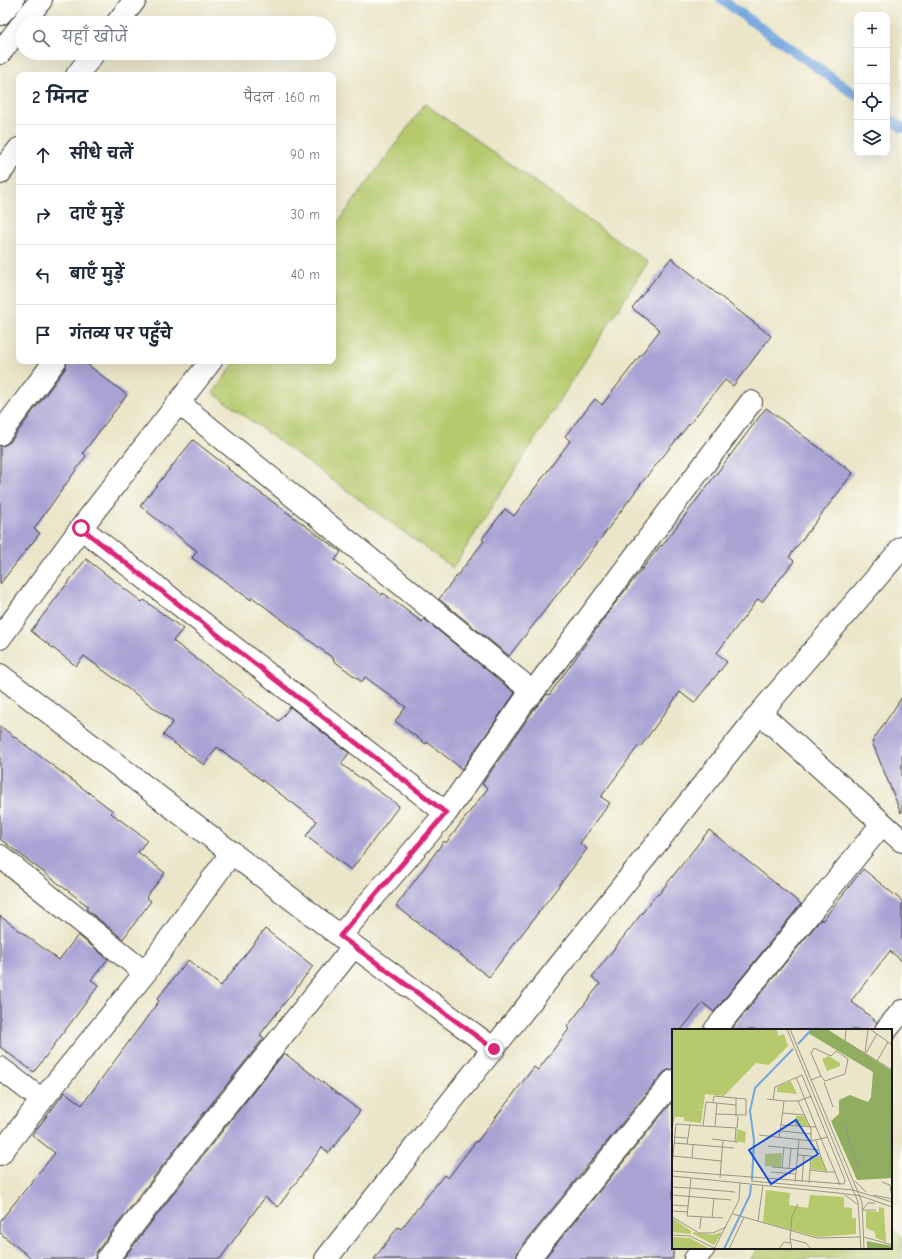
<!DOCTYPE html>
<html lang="hi">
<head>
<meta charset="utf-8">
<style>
  :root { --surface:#fff; --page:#f2f2f3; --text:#1f2937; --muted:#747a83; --line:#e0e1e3 }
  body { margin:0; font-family:"Comic Neue","Playpen Sans Deva",sans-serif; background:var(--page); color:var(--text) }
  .controls { position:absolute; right:12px; top:12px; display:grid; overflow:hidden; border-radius:8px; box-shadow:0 4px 16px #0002 }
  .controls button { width:36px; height:36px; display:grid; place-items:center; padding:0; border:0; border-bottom:1px solid var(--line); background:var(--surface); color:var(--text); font:20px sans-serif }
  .stop { position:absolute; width:12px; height:12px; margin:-9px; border:3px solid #db2777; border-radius:50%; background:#fff }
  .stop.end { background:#db2777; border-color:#fff; box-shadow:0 1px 4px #0008 }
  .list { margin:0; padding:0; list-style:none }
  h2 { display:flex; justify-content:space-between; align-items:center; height:52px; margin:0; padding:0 16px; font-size:17px }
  h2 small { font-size:13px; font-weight:400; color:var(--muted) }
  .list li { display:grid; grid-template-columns:26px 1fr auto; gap:12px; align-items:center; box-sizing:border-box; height:60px; padding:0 16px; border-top:1px solid var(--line) }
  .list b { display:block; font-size:15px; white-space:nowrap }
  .list em { font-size:13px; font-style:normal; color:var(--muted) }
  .icon { flex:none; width:22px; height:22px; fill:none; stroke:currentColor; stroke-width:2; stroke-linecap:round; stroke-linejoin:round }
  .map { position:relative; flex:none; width:902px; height:1259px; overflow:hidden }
  .search { position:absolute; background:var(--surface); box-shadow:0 4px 16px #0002; left:16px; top:16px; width:320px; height:44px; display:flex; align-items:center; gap:10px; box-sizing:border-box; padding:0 14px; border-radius:22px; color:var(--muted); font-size:15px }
  .panel { position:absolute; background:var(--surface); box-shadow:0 4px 16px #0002; left:16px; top:72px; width:320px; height:292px; border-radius:8px }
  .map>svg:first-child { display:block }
  .green { fill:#b6c96d; stroke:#697244 }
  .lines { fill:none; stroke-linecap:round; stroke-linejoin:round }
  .stream { stroke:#73a5de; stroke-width:10 }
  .building { fill:#a9a3d4 }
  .minor-casing { stroke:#3b3a36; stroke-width:24 }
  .tertiary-casing { stroke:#3b3a36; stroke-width:24 }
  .primary-casing { stroke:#3b3a36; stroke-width:24 }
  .minor { stroke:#fff; stroke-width:22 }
  .tertiary { stroke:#fff; stroke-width:22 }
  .primary { stroke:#fff; stroke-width:22 }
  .route { stroke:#db2777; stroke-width:5 }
  .inset-river { fill:none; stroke:#73a5de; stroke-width:2 }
  .inset-road { fill:none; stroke:#989584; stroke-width:1 }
  .view { fill:#1d4ed8; fill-opacity:0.15; stroke:#1d4ed8; stroke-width:2 }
  .inset-edge { fill:none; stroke:#1c1c1c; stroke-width:2 }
</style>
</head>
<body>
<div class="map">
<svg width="902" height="1259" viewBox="0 0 902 1259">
  <rect width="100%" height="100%" fill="#fdfcf7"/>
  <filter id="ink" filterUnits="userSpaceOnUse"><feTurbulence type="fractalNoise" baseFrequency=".025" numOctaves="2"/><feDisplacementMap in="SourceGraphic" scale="8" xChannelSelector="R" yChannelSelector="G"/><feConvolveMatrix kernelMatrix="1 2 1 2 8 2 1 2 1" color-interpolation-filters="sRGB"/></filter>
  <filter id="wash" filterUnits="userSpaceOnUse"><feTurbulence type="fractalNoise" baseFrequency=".012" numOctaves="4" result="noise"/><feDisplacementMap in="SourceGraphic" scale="16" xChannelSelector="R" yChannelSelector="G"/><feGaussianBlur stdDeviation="0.9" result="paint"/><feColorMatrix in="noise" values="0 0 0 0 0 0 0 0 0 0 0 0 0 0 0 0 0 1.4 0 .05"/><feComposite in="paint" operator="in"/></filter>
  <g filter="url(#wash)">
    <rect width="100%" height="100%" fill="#ebe6c9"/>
    <path class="green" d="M 425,104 L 648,262 L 453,568 L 213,393 L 236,361 L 333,361 L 333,229 Z
      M 891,1227 L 902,1236 L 902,1259 L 750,1259 L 759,1248 L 891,1248 Z"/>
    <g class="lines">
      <path class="stream" d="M 722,0 L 857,96
        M 887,117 L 902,128"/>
    </g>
    <g id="blocks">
      <path class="building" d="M 671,258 L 771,336 L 733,386 L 725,380 L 643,481 L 599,541 L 509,656 L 439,599 L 484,541 L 482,539 L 505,509 L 514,516 L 570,441 L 565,436 L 595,399 L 602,405 L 660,330 L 632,308 Z
        M 67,361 L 83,361 L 127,395 L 83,453 L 86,456 L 34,529 L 40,533 L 0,584 L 0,446 L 5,445 L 10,442 L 65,369 Z
        M 766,408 L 853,473 L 789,557 L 794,561 L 762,602 L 758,599 L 717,653 L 727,662 L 694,703 L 680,692 L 641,746 L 639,745 L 601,797 L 610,803 L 580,843 L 587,849 L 489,977 L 396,906 L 444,841 L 446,843 L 488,788 L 482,784 L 533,711 L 547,694 L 549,695 L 613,606 L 661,545 L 662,546 Z
        M 193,440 L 229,468 L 228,469 L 341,552 L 335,560 L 382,595 L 383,593 L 422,622 L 424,619 L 515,693 L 462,769 L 427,742 L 426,744 L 395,721 L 406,707 L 365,677 L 362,682 L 333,660 L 334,659 L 252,597 L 251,600 L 192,558 L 197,551 L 140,506 Z
        M 86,559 L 142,602 L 144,600 L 183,629 L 173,641 L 279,721 L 290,707 L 349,753 L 341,764 L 399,806 L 351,870 L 306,836 L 317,821 L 217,747 L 204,765 L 163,735 L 173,722 L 84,656 L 76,666 L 31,631 Z
        M 902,697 L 902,812 L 901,813 L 872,742 Z
        M 0,726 L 113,811 L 111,813 L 147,840 L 138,852 L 165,873 L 146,897 L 151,901 L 123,939 L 86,909 L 88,906 L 0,839 Z
        M 709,830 L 801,904 L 714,1012 L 703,1003 L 681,1030 L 673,1030 L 673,1069 L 668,1070 L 663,1073 L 518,1251 L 516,1259 L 374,1259 L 398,1227 L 401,1229 L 444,1175 L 448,1178 L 476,1141 L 477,1142 L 534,1067 L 538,1070 L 569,1029 L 567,1027 L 600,984 L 592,977 L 657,894 L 658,895 Z
        M 863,869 L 902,901 L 902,961 L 890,951 L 851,1001 L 877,1022 L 874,1030 L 737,1030 L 733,1027 L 821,919 L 822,921 Z
        M 0,916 L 59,960 L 78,935 L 108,959 L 91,980 L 99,985 L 34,1072 L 0,1047 Z
        M 265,929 L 313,966 L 260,1035 L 264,1038 L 184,1138 L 97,1251 L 95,1259 L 32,1259 L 0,1233 L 0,1221 L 55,1153 L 32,1135 L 65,1092 L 82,1105 L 159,1001 L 157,999 L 188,960 L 221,986 Z
        M 284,1053 L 360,1111 L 329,1153 L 322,1147 L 278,1207 L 265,1197 L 220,1259 L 123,1259 L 204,1154 Z
        M 673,1101 L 673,1259 L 544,1259 Z"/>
    </g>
  </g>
  <g filter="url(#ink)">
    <use href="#blocks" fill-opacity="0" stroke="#3b3a36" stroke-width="1"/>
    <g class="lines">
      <g class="minor-casing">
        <path id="minor" d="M 179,403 L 533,692
          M 0,434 L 55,361
          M 81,528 L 446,813
          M 0,638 L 81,528 L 211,361
          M 0,675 L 340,936 L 494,1049
          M 760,713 L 902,841
          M 0,856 L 145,973
          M 340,936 L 446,813 L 523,703 L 533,692 L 751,402
          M 715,1030 L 882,824
          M 886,1030 L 902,1011
          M 0,1068 L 42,1100
          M 0,1154 L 42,1100 L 145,973 L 232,852
          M 107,1259 L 194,1146 L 354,946
          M 326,1259 L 760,713 L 902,548
          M 528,1259 L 673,1081
          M 695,1259 L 704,1248"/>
      </g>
      <g class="tertiary-casing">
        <path id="tertiary" d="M 117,23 L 135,0
          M 77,75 L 94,53
          M 0,173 L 19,149"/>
      </g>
      <g class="primary-casing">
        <path id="primary" d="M 0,14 L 13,0
          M 23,23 L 41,0
          M 0,53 L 23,23"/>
      </g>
      <use href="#minor" class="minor"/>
      <use href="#tertiary" class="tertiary"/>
      <use href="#primary" class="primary"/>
    </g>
  </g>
  <g class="lines" filter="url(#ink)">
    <path class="route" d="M 81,528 L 446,813 L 340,936 L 494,1049"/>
  </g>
  <g transform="translate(672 1029)">
    <rect width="220" height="220" fill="#ebe6c9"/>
    <path d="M 0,0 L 105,0 L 106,7 L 112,5 L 116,17 L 97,36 L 84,34 L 52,67 L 33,65 L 31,80 L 26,80 L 31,81 L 29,94 L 12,92 L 12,88 L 3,88 L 0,102 ZM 157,27 L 168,34 L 168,37 L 155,42 L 150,30 ZM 119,52 L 125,65 L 105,63 L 105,58 ZM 124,87 L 132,87 L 137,97 L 123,96 ZM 65,100 L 74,103 L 73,114 L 64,112 ZM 110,124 L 109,138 L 93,137 L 93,125 ZM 140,128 L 149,129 L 154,142 L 139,140 ZM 94,161 L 118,164 L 117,176 L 136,179 L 138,166 L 172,168 L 172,178 L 180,179 L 180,189 L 184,189 L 184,205 L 145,208 L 91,193 ZM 207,178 L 212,179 L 214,213 L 204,209 L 203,203 L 194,199 L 194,182 L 207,183 ZM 0,189 L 19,202 L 19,205 L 0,203 ZM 21,203 L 40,206 L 50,203 L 42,216 L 21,205 ZM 0,208 L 18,209 L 38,220 L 0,220 Z" fill="#b6c96d"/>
    <path d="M 139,0 L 155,0 L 220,42 L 220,149 L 185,151 L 159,92 L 167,85 L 167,71 L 178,66 L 196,73 L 199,68 L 201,43 L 136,4 ZM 195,212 L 220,217 L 220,220 L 195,220 Z" fill="#90ad60"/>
    <path class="inset-river" d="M 126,15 L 140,0M 80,151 L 82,111 L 78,82 L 83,59 L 121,20M 52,220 L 78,166 L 79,156"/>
    <path class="inset-road" d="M 115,0 L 186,173 L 189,220M 118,0 L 190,173 L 192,220M 174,0 L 173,12 L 220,41M 198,0 L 220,16M 193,24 L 196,0M 194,24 L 205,5M 205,32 L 216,13M 124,48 L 144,98M 139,51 L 149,47 L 139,24 L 142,19 L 159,27 L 164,22 L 176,30 L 173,45 L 153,52 L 149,47M 152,53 L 161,78M 95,70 L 112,72M 101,71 L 103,58 L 130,46M 41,73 L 42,67 L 74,70 L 74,86 L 44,85 L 45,74M 64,76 L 34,73 L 31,97 L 65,99 L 66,87M 111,84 L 132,86M 64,87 L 64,69M 173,93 L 179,120 L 188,143M 109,96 L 112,72 L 126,72M 43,98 L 44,85M 109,102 L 139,105M 87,106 L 139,112 L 156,108M 2,108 L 15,109M 107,109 L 109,96 L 144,98 L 163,143M 40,110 L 66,113M 63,112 L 64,99M 139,112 L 139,100 L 126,72 L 140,67M 2,114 L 62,119M 15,115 L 18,95M 96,117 L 126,120M 126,119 L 147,121M 126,126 L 149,128 L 144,112M 1,127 L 49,132M 20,129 L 21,116M 0,137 L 4,95 L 31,97M 100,138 L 124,140M 110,139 L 112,118M 117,139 L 119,119M 138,141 L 139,127M 0,142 L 172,155 L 173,151 L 130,46M 99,143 L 124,145M 155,143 L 163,143 L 168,156M 0,147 L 166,164 L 189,167 L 220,178M 217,148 L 220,65M 19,149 L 18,159 L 63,163M 48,149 L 51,111M 79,152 L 181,161 L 220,173M 183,152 L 194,163M 123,153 L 127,111M 130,153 L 132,126M 210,153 L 218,156 L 219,164M 137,154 L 138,141 L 155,143 L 149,128M 0,158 L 18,159 L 15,187 L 51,189M 0,166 L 59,171M 173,166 L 185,175M 201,166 L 220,170M 0,176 L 16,177M 191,180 L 196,174 L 203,174M 191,181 L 204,181M 0,182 L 16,183M 61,185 L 145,209 L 188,208M 0,188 L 27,204 L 41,204 L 54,198M 40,189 L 42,169M 86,192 L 91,156M 28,200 L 29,188M 0,206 L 18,207 L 42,219M 192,208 L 220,216M 118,210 L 134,214 L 139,220M 42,220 L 67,171 L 68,154M 57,220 L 72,188M 107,220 L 112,213 L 118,214M 120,220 L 118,210 L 120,187 L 126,175"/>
    <path class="view" d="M 124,91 L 146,125 L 99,155 L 77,121 Z"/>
    <rect width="220" height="220" class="inset-edge"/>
  </g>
</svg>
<div class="controls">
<button>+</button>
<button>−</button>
<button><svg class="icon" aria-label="locate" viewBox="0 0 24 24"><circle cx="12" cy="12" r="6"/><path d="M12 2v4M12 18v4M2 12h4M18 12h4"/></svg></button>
<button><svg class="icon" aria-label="layers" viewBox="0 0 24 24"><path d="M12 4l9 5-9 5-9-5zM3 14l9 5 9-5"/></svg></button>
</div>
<div class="stop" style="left:81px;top:528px"></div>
<div class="stop end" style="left:494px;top:1049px"></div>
<div class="search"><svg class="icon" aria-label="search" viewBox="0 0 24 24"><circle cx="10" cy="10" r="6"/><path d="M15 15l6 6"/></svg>यहाँ खोजें</div>
<section class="panel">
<h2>2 मिनट<small>पैदल · 160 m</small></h2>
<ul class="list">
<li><svg class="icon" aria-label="ahead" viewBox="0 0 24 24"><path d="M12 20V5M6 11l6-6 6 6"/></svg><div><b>सीधे चलें</b></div><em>90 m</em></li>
<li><svg class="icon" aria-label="right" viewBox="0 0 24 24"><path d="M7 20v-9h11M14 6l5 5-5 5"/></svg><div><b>दाएँ मुड़ें</b></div><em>30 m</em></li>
<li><svg class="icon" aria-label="left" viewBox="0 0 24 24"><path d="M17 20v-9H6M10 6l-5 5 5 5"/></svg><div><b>बाएँ मुड़ें</b></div><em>40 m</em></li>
<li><svg class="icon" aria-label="arrive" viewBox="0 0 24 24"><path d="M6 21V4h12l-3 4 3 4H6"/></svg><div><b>गंतव्य पर पहुँचे</b></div></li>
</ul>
</section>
</div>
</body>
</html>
